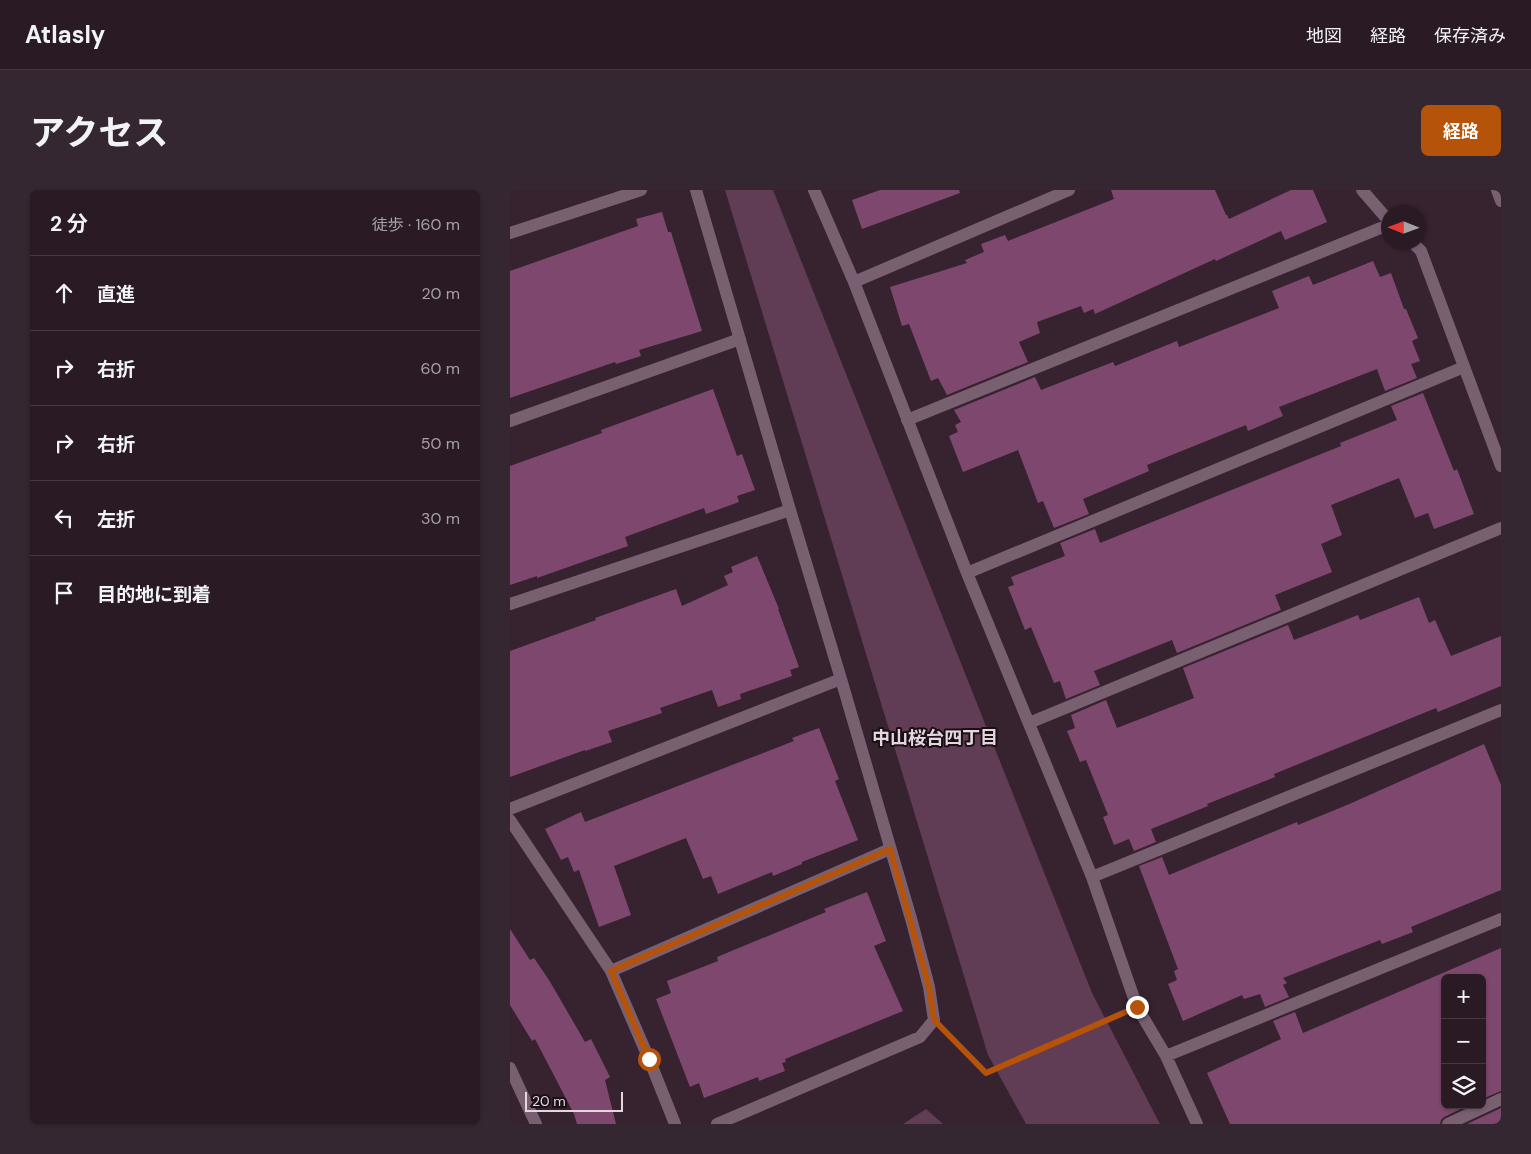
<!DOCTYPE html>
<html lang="ja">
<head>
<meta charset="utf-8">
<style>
  :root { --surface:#291a24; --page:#352731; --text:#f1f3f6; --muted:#a5a1a6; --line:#453841; --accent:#b45309 }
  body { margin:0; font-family:"DM Sans","Noto Sans JP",sans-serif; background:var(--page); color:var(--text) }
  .controls { position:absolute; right:15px; bottom:15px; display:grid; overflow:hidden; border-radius:8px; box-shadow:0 1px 4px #0004 }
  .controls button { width:45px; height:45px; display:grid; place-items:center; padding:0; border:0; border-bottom:1px solid var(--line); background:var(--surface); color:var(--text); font:25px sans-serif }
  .compass { position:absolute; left:871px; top:15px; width:45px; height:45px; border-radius:50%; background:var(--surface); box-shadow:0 1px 4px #0004; rotate:271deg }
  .scale { position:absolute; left:15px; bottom:12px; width:98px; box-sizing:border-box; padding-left:5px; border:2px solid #e4d5de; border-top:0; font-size:14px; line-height:18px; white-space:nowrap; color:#e4d5de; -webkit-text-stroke:4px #190f15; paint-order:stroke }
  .stop { position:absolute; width:15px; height:15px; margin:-11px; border:4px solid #b45309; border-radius:50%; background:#fff }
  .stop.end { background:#b45309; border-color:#fff; box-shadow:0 1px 5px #0008 }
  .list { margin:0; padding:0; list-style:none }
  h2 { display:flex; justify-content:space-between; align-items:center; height:65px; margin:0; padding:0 20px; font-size:21px }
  h2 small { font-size:16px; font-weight:400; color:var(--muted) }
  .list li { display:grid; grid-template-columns:32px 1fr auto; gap:15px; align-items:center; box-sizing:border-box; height:75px; padding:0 20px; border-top:1px solid var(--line) }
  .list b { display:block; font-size:19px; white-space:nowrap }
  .list em { font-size:16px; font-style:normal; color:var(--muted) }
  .icon { flex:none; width:28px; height:28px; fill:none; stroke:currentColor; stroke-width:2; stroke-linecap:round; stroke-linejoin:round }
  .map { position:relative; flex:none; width:991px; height:934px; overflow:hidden; border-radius:8px }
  header { display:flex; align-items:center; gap:30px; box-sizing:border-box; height:70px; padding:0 25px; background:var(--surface); border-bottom:1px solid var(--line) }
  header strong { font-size:24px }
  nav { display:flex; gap:28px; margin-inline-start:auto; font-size:18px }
  .intro { display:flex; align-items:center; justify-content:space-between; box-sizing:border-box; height:120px; padding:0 30px }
  h1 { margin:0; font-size:35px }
  .button { padding:12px 22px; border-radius:8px; background:var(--accent); color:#fff; font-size:18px; font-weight:700 }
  main { display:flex; gap:30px; padding:0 30px }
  aside { flex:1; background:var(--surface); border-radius:8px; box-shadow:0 1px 4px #0004 }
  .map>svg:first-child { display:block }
  .green { fill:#613c55 }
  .building { fill:#7e486e }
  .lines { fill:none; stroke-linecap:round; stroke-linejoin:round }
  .path { stroke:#74616d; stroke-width:3; stroke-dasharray:1 4; stroke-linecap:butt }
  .minor { stroke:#796070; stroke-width:12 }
  .route { stroke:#b45309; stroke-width:6 }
  .labels { text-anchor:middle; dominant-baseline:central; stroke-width:4; stroke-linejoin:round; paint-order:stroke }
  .neighbourhood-label { font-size:18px; font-weight:bold; fill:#e4d5de; stroke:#190f15 }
</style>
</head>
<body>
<header>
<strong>Atlasly</strong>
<nav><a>地図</a><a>経路</a><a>保存済み</a></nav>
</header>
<div class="intro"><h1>アクセス</h1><a class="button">経路</a></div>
<main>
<aside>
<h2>2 分<small>徒歩 · 160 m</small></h2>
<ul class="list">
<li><svg class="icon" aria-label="ahead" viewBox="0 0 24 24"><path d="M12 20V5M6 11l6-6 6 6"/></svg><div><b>直進</b></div><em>20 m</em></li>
<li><svg class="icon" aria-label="right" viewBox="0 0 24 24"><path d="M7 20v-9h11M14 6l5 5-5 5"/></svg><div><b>右折</b></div><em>60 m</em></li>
<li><svg class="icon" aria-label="right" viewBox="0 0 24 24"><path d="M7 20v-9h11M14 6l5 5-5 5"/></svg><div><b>右折</b></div><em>50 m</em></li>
<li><svg class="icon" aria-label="left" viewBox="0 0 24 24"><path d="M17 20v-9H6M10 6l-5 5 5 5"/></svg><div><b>左折</b></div><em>30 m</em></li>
<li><svg class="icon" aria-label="arrive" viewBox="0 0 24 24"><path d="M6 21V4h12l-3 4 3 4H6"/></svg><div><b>目的地に到着</b></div></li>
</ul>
</aside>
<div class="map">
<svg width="991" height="934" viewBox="0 0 991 934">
  <rect width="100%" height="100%" fill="#372230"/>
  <path class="green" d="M 215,0 L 263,0 L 582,803 L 650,934 L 516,934 L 478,865 Z
    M 416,919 L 433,934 L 393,934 Z"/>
  <path class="building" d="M 370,0 L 449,0 L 450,3 L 352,39 L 342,10 Z
    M 601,0 L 705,0 L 716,25 L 717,25 L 719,29 L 781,0 L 803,0 L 817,32 L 775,50 L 771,41 L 706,71 L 705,69 L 585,124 L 583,119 L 574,123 L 571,116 L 527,132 L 530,143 L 509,152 L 518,172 L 437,205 L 428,188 L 421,191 L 399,134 L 392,136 L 380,97 L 457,73 L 455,70 L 474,62 L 471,54 L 495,45 L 498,51 L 604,9 Z
    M 152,22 L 158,42 L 161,42 L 192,141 L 129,160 L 131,166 L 106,174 L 105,172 L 0,208 L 0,81 L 128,36 L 126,29 Z
    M 863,71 L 870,87 L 881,83 L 894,119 L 896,119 L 908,148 L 902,151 L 910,171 L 901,174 L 907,188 L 875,201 L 867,179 L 769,217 L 773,226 L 738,241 L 736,235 L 637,275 L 639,281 L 573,309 L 579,324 L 544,338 L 533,311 L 528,313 L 508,260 L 453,282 L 439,246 L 448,242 L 445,235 L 451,232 L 444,220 L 525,187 L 531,200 L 603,172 L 605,176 L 667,151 L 669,157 L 769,118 L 762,101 L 799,86 L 803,95 Z
    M 203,199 L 227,266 L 232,264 L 245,300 L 227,306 L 229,312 L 196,324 L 194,318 L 115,347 L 118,356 L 27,388 L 27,386 L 0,395 L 0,276 L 92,243 L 91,240 Z
    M 913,203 L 944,281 L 947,279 L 964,324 L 924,339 L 918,323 L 905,328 L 889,288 L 821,315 L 832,345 L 811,354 L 822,382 L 765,405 L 771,420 L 667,463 L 662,450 L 584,481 L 590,495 L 556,509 L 550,491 L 544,493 L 521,437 L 515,440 L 498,397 L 504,395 L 501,387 L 555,366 L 550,353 L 585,339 L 590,353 L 831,256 L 830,253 L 887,230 L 881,216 Z
    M 247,366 L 269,419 L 268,419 L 289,477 L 280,480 L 282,486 L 230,504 L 231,509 L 208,517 L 202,500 L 150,518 L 152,523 L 98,541 L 102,552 L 75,561 L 75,560 L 0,587 L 0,461 L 86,430 L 85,428 L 166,399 L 172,416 L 218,395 L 214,386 L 223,382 L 221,377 Z
    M 909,407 L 919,433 L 925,430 L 941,466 L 991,446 L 991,496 L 928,522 L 926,518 L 764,584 L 765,587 L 697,614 L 698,616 L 641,639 L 646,652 L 624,661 L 619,649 L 604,655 L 593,627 L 598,625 L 576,570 L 570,572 L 557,541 L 565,538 L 561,525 L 596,510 L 607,538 L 684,508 L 673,478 L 778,435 L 784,450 L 848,425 L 850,430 Z
    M 309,538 L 329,589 L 325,591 L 348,650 L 292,672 L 292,674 L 263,686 L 262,682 L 208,704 L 201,686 L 193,689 L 176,648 L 104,676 L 121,725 L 89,737 L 69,680 L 64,682 L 58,667 L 51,670 L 35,639 L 71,622 L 75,632 L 284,551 L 282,548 Z
    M 974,554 L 991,595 L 991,700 L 901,737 L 903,742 L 872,754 L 870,750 L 773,788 L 777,793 L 773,795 L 779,807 L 755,817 L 750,804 L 734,809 L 732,805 L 673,831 L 658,794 L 667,790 L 664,781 L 668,779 L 629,676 L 652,667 L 659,685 L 787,632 L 788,635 L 837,615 Z
    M 357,702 L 376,751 L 364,756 L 393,821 L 275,869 L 276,872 L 272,873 L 275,881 L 249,891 L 248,887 L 194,908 L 189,893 L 180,897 L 146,809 L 161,803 L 157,791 L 208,771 L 207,767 L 316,722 L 314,719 Z
    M 0,739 L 20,770 L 24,768 L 39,790 L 75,852 L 81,849 L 100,887 L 95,890 L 106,934 L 67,934 L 64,924 L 25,849 L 22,851 L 0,815 Z
    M 991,758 L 991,901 L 972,909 L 972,788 L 935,788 L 935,915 L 959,915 L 934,927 L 931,930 L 930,934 L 720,934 L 697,883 L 771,849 L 763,831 L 785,822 L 793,843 Z
    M 991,918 L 991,934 L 957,934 Z"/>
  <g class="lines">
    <path class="path" d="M 439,846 L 477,883 L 606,826"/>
    <path class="minor" d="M 186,0 L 280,320 L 331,489 L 402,732 L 419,797 L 424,830 L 410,847 L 207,934
      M 304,0 L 344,92 L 457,383 L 582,687 L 627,817 L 656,866 L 687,934
      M 852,0 L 878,30
      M 987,0 L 991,11
      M 0,43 L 131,0
      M 902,52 L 911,61 L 991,276
      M 344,92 L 559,0
      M 397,230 L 878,35
      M 0,231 L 230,149
      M 457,383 L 954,177
      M 0,414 L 280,320
      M 519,533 L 991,338
      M 0,619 L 331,489
      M 0,630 L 101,781 L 139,869 L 165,934
      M 582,687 L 991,520
      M 101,781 L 380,659
      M 656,866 L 991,729
      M 0,878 L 26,934
      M 938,934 L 991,909"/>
  </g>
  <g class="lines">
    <path class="route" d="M 139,869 L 101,781 L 380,659 L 419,797 L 424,830 L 476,883 L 627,817"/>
  </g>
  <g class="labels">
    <g class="neighbourhood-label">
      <text x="425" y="548">中山桜台四丁目</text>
    </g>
  </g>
</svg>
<div class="controls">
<button>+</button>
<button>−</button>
<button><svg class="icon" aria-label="layers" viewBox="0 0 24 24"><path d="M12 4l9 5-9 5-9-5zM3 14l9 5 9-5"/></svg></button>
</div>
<svg class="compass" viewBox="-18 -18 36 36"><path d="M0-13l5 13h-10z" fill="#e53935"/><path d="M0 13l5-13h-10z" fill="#a5a1a6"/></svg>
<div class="scale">20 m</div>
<div class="stop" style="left:139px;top:869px"></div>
<div class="stop end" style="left:627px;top:817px"></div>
</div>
</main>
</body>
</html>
